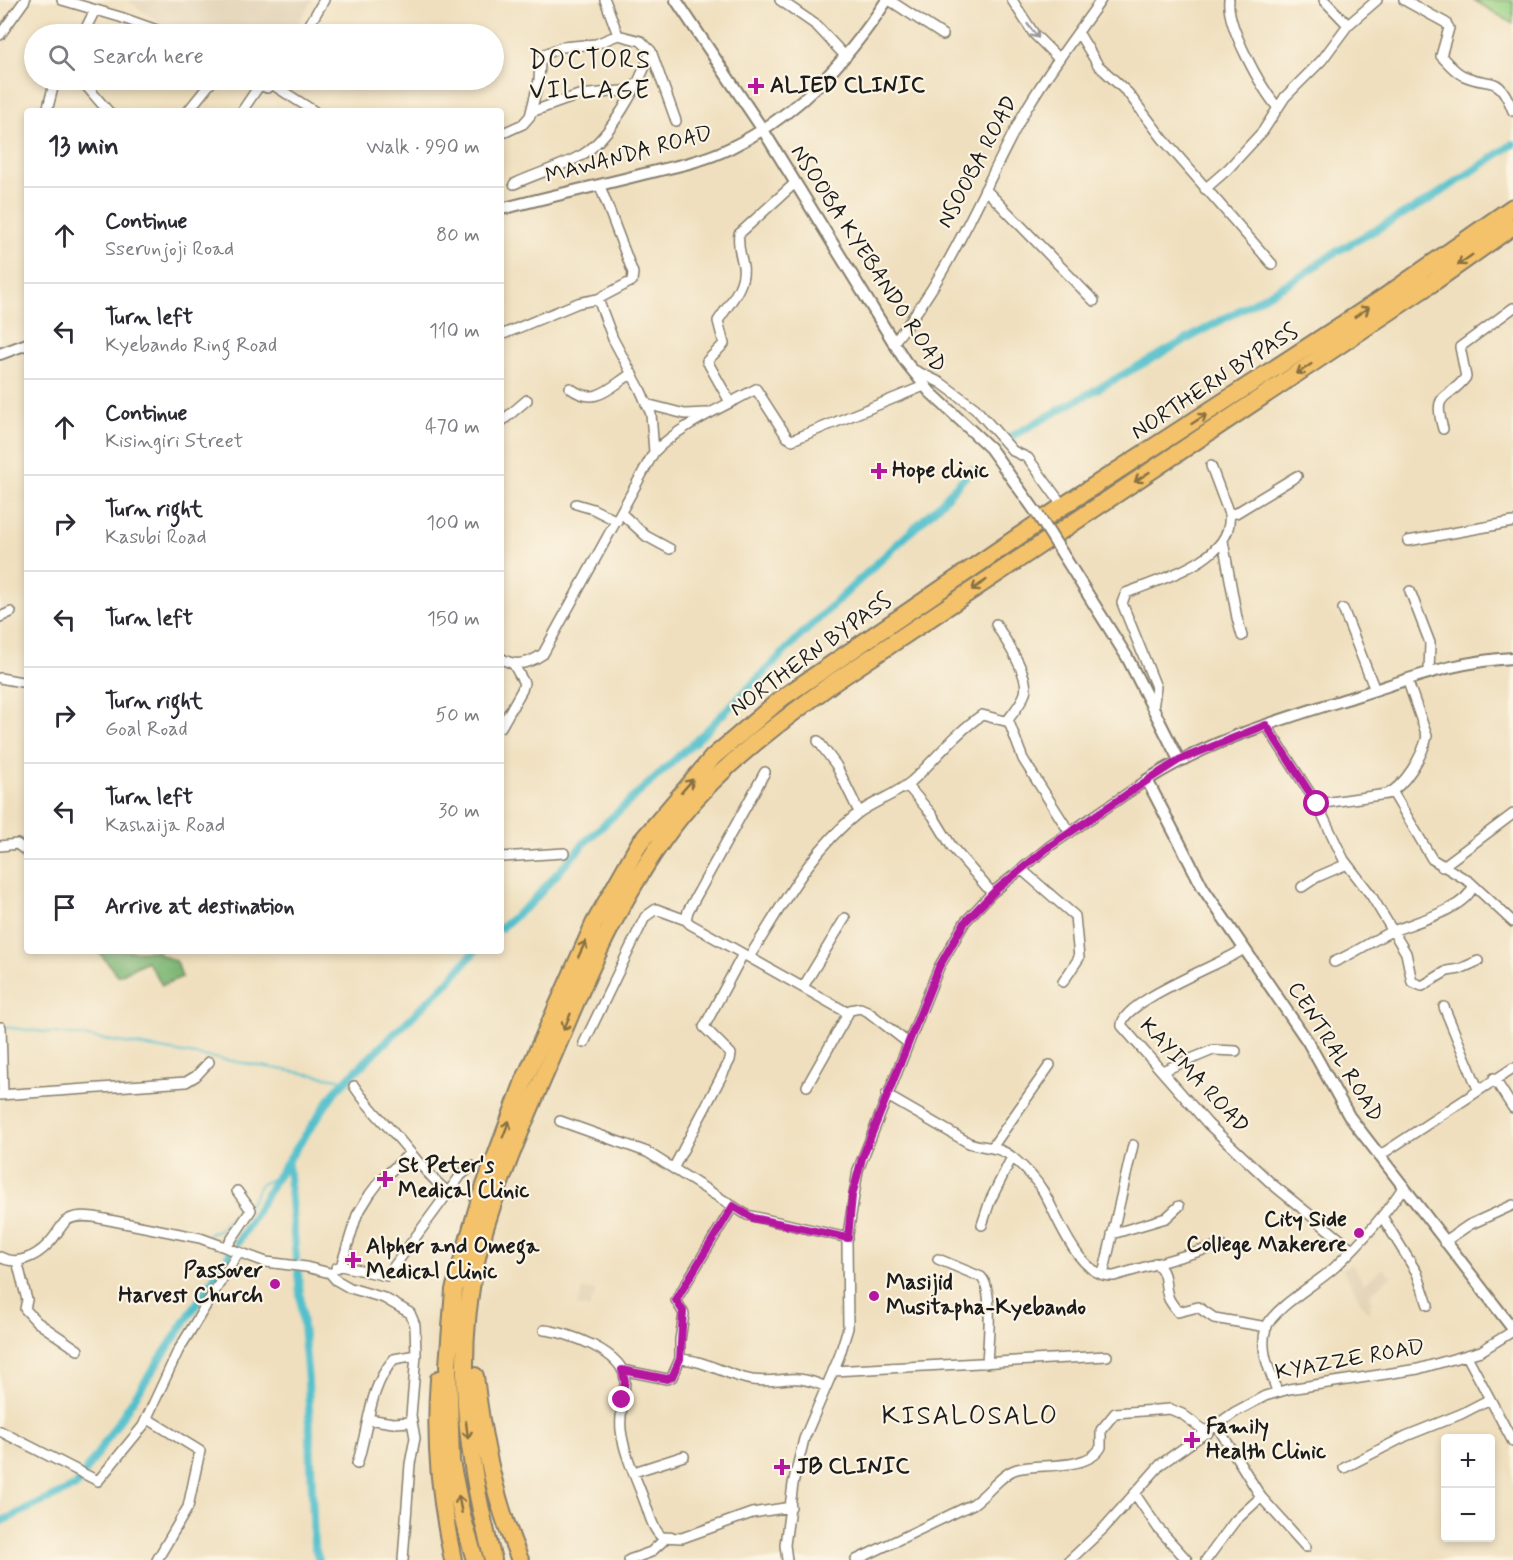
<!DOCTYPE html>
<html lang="en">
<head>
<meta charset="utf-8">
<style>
  :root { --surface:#fff; --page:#f2f2f3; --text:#2b2b33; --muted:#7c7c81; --line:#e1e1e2 }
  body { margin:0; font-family:Mynerve,sans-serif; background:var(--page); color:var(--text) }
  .controls { position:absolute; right:18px; bottom:18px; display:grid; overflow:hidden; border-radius:6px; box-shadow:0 3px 9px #0003 }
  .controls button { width:54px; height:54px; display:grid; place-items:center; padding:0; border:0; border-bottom:2px solid var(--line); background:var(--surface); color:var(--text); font:30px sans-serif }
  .stop { position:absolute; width:18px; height:18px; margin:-14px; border:4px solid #b5179e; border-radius:50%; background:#fff }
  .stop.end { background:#b5179e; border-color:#fff; box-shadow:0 2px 6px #0008 }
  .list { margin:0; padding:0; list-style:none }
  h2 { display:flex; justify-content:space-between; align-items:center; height:78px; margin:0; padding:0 24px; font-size:26px }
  h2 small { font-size:20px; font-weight:400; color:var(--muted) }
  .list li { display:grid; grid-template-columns:39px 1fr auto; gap:18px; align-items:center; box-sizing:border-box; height:96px; padding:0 24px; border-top:2px solid var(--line) }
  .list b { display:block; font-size:22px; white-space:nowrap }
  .list p { margin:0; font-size:20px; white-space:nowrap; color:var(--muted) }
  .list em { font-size:20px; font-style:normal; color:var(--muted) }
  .icon { flex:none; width:33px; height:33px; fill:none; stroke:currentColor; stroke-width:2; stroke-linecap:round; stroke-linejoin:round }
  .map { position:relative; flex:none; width:1513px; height:1560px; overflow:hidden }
  .search { position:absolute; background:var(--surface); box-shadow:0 3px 9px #0003; left:24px; top:24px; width:480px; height:66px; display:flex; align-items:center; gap:15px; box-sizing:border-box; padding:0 21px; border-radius:33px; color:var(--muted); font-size:22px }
  .panel { position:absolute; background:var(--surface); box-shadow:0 3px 9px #0003; left:24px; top:108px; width:480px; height:846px; border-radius:6px }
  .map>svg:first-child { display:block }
  .built { fill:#e1d1b4 }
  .green { fill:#9bd386; stroke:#5c7851; stroke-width:1.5 }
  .forest { fill:#7cb573; stroke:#4c6848; stroke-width:1.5 }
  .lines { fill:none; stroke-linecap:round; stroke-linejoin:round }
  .stream { stroke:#53c0cc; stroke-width:2 }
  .canal { stroke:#53c0cc; stroke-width:8 }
  .minor-casing { stroke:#867e6d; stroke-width:12 }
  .tertiary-casing { stroke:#867e6d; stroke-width:14 }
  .motorway-casing { stroke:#867e6d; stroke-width:20 }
  .minor { stroke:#fff; stroke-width:9 }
  .tertiary { stroke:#fff; stroke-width:10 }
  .motorway { stroke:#f3c26a; stroke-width:16 }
  .tertiary-bridge-casing { stroke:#867e6d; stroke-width:14; stroke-linecap:butt }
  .tertiary-bridge { stroke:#fff; stroke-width:10 }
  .oneway { stroke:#999 }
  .oneway2 { stroke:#886f43 }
  .route { stroke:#b5179e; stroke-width:8 }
  .poi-dot { fill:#b5179e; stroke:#fcf5e5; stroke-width:2 }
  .labels { text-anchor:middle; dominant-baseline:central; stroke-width:4.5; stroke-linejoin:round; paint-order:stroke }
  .poi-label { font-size:22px; font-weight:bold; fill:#1c1c1c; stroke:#fcf5e5; text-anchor:start }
  .street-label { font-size:22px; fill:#1c1c1c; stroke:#fcf5e5 }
  .quarter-label { font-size:26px; letter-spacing:1.5px; fill:#1c1c1c; stroke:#fcf5e5 }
</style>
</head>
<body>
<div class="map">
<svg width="1513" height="1560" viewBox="0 0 1513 1560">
  <rect width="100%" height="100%" fill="#fcf5e5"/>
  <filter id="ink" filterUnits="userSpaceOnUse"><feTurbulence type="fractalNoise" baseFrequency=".0167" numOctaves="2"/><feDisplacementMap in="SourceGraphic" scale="12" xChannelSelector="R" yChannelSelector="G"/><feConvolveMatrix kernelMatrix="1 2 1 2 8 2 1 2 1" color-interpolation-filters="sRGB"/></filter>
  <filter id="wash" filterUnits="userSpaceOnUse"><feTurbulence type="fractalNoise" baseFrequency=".008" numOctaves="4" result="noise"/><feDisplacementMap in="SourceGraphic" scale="24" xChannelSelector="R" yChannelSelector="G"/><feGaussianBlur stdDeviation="1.35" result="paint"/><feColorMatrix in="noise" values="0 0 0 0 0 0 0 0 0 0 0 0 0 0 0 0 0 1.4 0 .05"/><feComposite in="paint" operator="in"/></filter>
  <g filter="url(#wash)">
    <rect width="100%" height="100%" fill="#efdfbe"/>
    <path class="built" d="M 128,0 L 312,0 L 292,34 L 183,34 L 159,23 Z
      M 1352,1263 L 1364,1284 L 1383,1268 L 1391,1276 L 1370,1294 L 1372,1303 L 1368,1305 L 1371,1310 L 1367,1312 L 1342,1269 Z
      M 583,1289 L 596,1291 L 589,1309 L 577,1306 Z"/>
    <path class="green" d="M 1474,0 L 1513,0 L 1513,24 Z"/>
    <path class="forest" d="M 98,951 L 158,951 L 159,954 L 177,962 L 182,977 L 162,985 L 147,961 L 118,976 Z"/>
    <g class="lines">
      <path class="stream" d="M 3,1027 L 95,1038 L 344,1080
        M 249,1205 L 261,1184 L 277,1177
        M 208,1235 L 220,1229 L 241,1207 L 245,1208"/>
      <path class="canal" d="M 1005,440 L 1303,275 L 1334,253 L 1429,200 L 1513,144
        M 501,928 L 532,902 L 587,840 L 703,734 L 800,636 L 939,505 L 972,469
        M 288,1165 L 296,1259
        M 238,1242 L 277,1177 L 336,1090 L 448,982 L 475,951
        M 298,1272 L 308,1380 L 314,1545 L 319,1560
        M 0,1522 L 76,1486 L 231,1252"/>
    </g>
  </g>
  <g filter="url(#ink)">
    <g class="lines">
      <g class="minor-casing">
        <path id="minor" d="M 62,0 L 120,17 L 168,34
          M 605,0 L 618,35 L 641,41 L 651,51 L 676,121
          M 780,0 L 816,25 L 846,57
          M 889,0 L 943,35
          M 1012,0 L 1034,34 L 1059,59
          M 1229,0 C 1226,25 1261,88 1278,108
          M 1324,0 L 1348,25 L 1377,0
          M 1404,0 L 1446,23 L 1449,28 L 1441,56 C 1447,62 1454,71 1462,75 C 1492,89 1497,71 1513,111
          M 1078,32 L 1098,65 L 1128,93 L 1163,139 L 1272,264
          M 83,34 L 95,10
          M 304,34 L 324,0
          M 0,35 L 25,0
          M 81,80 L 108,111
          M 249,80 L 267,88 L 277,80
          M 273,85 L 314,111
          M 47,111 L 55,80
          M 188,111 L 213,80
          M 242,111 L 259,86
          M 531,112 L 579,95 L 632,90
          M 501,134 L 523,124 L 530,116 L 539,80 L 540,63 L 545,54 L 562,47 L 596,44 L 618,35
          M 514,184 C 535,174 563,166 582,155 C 611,137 640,83 651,51
          M 985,189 L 1094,301
          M 1205,189 L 1228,169 L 1263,131 L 1285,97 L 1322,60 L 1348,25
          M 501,335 L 578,303 L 598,299 L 632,281 L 633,273 L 600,186
          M 893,343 C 950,275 982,190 1024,113 C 1046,74 1075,37 1101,0
          M 912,369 L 941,383 L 975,408 L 1013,451 L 1028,458 L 1063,506
          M 570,388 C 595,407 609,388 631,374
          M 730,402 L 707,361 L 724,344 L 718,321 C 728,305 746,286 743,266 C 741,254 737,247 739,234 L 794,184
          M 646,404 L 685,414 L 707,413
          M 501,422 L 527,400
          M 1443,429 C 1432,390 1447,402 1466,377 L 1460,347 L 1513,308
          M 654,452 C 683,423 722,408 756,389 L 787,437 L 792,440 L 924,386
          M 576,504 L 593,509 L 617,521
          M 621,513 L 646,536 L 670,549
          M 1229,514 L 1236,513 L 1297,476
          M 1223,541 L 1237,618 L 1242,636
          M 1408,541 L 1513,522
          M 1410,591 L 1430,643 L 1429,671
          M 1343,609 L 1375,690
          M 0,617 L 11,612
          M 996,624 C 1005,640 1030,675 1025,693 C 1022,703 1013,713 1007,721
          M 501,658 C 515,668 530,663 543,654 L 654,452 L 651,414 L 640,389 L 613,339 L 598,299
          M 0,678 L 27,683
          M 1153,709 L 1156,687 L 1122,603 L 1126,593 C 1158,580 1235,560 1229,514 L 1211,466
          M 1266,725 L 1317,804 L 1344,860 L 1371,895 L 1406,953 L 1412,982 L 1422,986 L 1447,971 L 1460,969 L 1478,961
          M 501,727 L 522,690 L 524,683 L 514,665
          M 818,741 L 836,765 L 859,812
          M 765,772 L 688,911 L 686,920 L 690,924 L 848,1013
          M 907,785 L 933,816 L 952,847 L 992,893
          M 1392,791 L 1432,859 L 1470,882 L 1513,922
          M 1317,804 L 1387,794 C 1405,786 1423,755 1427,736 L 1407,679
          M 0,846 L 17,844 L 27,852
          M 501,857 L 564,853
          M 1442,867 L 1513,814
          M 1021,869 L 1075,916 L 1079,958 L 1063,982
          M 1302,887 L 1317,877 L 1347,864
          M 1244,949 C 1224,963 1118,1003 1122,1026 L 1208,1124 L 1272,1184 L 1352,1249
          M 749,957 C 782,907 808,853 857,814 C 874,801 896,795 912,781 C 936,759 955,733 982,715 L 1009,722 L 1023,759 L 1070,833
          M 1334,962 C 1353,954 1370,942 1388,933 C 1410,923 1465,911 1473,886
          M 803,987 L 845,918
          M 1444,1007 L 1478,1089
          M 1,1027 L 3,1094
          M 584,1043 L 645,917 L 656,909 L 686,920
          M 1162,1071 L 1213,1050 L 1236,1051
          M 1494,1078 L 1513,1108
          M 354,1086 C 366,1104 376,1114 390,1129 C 410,1150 424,1173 448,1192
          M 807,1086 L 850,1010 L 860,1008 L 867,1011 L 908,1043
          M 0,1095 L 186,1082 L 196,1076 L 209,1062
          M 886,1095 L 969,1143 C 984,1148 999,1146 1012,1157 C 1023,1166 1035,1178 1043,1191 C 1057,1214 1078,1279 1114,1276 L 1221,1245
          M 560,1121 L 647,1152 L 747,1215 L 848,1238
          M 993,1146 L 1050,1065
          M 1379,1156 L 1513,1068
          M 674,1167 L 730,1060 L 731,1054 L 704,1027 L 743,954
          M 1383,1218 L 1417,1273 L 1428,1305
          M 982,1225 L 990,1201 L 1012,1157
          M 1112,1234 L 1166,1218 L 1179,1206
          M 1444,1242 L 1469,1225 L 1513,1205
          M 227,1246 L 251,1210 L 237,1191
          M 0,1257 C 16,1266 36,1257 48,1244 C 55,1238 59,1228 66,1221 C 74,1215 85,1216 94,1217 L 200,1238 L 266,1262 L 306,1267 L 330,1273 L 336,1280 L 350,1288 L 384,1298 L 410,1313 L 415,1325 L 416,1355 L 411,1416 L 415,1438 L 410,1464 L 403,1560
          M 938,1259 L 981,1277 C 994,1289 988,1344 987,1363
          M 17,1261 L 27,1300 L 25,1309 L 37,1322 L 78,1350
          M 1155,1263 C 1169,1273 1163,1285 1169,1299 C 1171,1303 1175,1308 1178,1312 L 1198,1307 L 1214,1318 L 1267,1327
          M 341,1266 L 387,1276 L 461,1175 L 472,1166
          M 336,1268 L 341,1266 L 357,1215 L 370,1194 L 379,1182 L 410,1153
          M 1103,1275 L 1133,1145
          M 544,1330 C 567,1332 624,1352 625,1380 C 625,1396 619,1413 621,1430 C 624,1454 636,1478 644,1500 C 649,1512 652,1529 662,1537 L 682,1538 L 752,1513 L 791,1507
          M 1467,1356 L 1513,1442
          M 680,1359 C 706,1360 727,1376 752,1380 C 785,1384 791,1371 826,1387
          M 622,1370 L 667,1379 L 672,1377 L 680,1359 L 680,1340 L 684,1314 L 676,1300 L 733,1206
          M 833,1371 L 1107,1356
          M 1277,1391 C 1270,1371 1259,1350 1266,1328 C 1273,1308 1318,1283 1335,1267 C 1361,1242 1384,1217 1404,1186
          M 148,1419 L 200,1451 L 188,1507 L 157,1560
          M 368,1419 L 393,1423 L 412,1422
          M 1217,1426 L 1261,1497 L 1306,1547
          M 0,1431 L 98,1481 L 143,1426 L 178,1351 L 238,1253
          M 357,1464 C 369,1429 368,1388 394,1359 L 416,1355
          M 1344,1468 L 1406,1436 L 1461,1414 L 1490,1399
          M 634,1472 L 684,1456
          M 1135,1494 L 1158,1528 L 1187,1560
          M 629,1560 L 651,1552 L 665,1539
          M 787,1560 L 785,1545 L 793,1484 L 804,1439 L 839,1357 L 848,1328 L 847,1241 L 858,1170 L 939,967 L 965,922 L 992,893 L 1050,846 L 1147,780
          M 856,1560 L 973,1504 C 988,1494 1002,1473 1017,1469 C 1040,1463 1088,1471 1101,1447 L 1101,1430 L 1115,1413 L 1170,1409 L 1182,1414 L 1208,1433
          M 1070,1560 L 1103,1529 L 1161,1464 L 1235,1412 L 1265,1396 L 1289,1389 L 1418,1369 L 1481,1351 L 1513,1331
          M 1206,1560 L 1235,1521 L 1261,1497"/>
      </g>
      <g class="tertiary-casing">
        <path id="tertiary" d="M 676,0 L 763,130 L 905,361 L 930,392 L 990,448 L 1038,515
          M 501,209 C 551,196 601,185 652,172 C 678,166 706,160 730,148 C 798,115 846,62 887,0
          M 0,354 L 27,344
          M 1062,553 L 1127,657 L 1179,760
          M 1513,658 C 1455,661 1413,678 1359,695 C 1286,718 1211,739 1147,780 L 1203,888 L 1308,1042 L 1349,1116 L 1513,1329"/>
      </g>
      <g class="motorway-casing">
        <path id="motorway" d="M 475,1376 C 482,1438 495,1502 520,1560
          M 439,1379 C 434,1441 440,1500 453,1560
          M 475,1560 L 462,1516 L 451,1461 L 448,1365 L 454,1290 L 480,1199 L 524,1081 L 594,924 L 639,844 L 713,757 L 782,698 L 1063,506 L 1383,298 L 1513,207
          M 493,1560 C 466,1460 453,1351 479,1249 C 498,1178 529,1111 558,1044 C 591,964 626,885 681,816 C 723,764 776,725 830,685 L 1431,284 L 1513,226"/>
      </g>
      <use href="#minor" class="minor"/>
      <use href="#tertiary" class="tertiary"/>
      <use href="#motorway" class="motorway"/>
      <g class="tertiary-bridge-casing">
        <path id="tertiary-bridge" d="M 1038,515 L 1062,553"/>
      </g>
      <use href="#tertiary-bridge" class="tertiary-bridge"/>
    </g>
    <defs><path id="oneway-shaft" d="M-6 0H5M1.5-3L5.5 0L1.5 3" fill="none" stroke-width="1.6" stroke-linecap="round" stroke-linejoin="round" transform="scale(1.5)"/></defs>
    <use class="oneway" href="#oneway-shaft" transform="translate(1033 31) rotate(52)"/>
    <g class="oneway2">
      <use href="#oneway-shaft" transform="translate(1465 260) rotate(145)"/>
      <use href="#oneway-shaft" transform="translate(1362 312) rotate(-34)"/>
      <use href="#oneway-shaft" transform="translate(1304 369) rotate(146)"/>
      <use href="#oneway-shaft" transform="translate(1199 419) rotate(-33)"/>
      <use href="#oneway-shaft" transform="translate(1142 477) rotate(147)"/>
      <use href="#oneway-shaft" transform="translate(979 585) rotate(146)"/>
      <use href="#oneway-shaft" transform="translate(687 786) rotate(-49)"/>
      <use href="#oneway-shaft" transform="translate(582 949) rotate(-65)"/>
      <use href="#oneway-shaft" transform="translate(567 1022) rotate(113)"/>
      <use href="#oneway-shaft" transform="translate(506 1129) rotate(-69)"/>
      <use href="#oneway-shaft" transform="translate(467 1430) rotate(83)"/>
      <use href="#oneway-shaft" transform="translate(460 1504) rotate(-101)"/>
    </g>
  </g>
  <g class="lines" filter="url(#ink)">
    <path class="route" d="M 622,1400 L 625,1381 L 622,1370 L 667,1379 L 672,1377 L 680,1359 L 683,1311 L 676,1300 L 733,1206 L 753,1218 L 848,1238 L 852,1196 L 862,1158 L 939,967 L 965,922 L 996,890 L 1050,846 L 1148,780 L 1179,760 L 1266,725 L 1317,804"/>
  </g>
  <g class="poi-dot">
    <path d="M753 77h6v6h6v6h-6v6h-6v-6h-6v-6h6z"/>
    <path d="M876 462h6v6h6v6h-6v6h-6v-6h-6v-6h6z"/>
    <path d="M382 1170h6v6h6v6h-6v6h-6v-6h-6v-6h6z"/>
    <circle cx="1359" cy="1233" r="6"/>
    <path d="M350 1251h6v6h6v6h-6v6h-6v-6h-6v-6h6z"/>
    <circle cx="275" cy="1284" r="6"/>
    <circle cx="874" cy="1296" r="6"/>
    <path d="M1189 1431h6v6h6v6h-6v6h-6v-6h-6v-6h6z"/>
    <path d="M779 1458h6v6h6v6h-6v6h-6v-6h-6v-6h6z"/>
  </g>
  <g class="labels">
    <g class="poi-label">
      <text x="770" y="86">ALIED CLINIC</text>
      <text x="892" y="471">Hope clinic</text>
      <text x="398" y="1166">St Peter's<tspan x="398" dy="25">Medical Clinic</tspan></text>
      <text x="1347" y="1220" text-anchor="end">City Side<tspan x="1347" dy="25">College Makerere</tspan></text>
      <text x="366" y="1247">Alpher and Omega<tspan x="366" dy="25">Medical Clinic</tspan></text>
      <text x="263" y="1271" text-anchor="end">Passover<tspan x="263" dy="25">Harvest Church</tspan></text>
      <text x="886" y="1283">Masijid<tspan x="886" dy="25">Musitapha-Kyebando</tspan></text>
      <text x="1206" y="1427">Family<tspan x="1206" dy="25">Health Clinic</tspan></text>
      <text x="796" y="1467">JB CLINIC</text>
    </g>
    <g class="street-label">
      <text transform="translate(629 155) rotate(-15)">MAWANDA ROAD</text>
      <text transform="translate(978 162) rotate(-62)">NSOOBA ROAD</text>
      <text transform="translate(868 259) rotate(57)">NSOOBA KYEBANDO ROAD</text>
      <text transform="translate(1215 382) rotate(-33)">NORTHERN BYPASS</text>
      <text transform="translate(811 655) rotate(-36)">NORTHERN BYPASS</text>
      <text transform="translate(1335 1052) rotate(58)">CENTRAL ROAD</text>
      <text transform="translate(1194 1076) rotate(47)">KAYIMA ROAD</text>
      <text transform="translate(1350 1360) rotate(-10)">KYAZZE ROAD</text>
    </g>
    <g class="quarter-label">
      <text x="590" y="61">DOCTORS<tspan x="590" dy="30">VILLAGE</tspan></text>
      <text x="970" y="1417">KISALOSALO</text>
    </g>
  </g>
</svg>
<div class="controls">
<button>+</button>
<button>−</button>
</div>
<div class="stop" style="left:1317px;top:804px"></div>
<div class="stop end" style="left:622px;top:1400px"></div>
<div class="search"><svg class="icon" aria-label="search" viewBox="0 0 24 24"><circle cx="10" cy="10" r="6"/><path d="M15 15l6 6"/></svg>Search here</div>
<section class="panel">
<h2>13 min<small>Walk · 990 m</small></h2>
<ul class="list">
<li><svg class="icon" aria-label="ahead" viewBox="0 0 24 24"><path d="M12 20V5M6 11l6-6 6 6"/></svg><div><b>Continue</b><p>Sserunjoji Road</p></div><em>80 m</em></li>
<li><svg class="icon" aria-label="left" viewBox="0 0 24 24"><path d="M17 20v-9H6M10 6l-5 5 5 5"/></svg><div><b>Turn left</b><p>Kyebando Ring Road</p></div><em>110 m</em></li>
<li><svg class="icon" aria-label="ahead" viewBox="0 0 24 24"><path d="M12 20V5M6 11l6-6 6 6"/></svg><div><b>Continue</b><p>Kisingiri Street</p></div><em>470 m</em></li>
<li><svg class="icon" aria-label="right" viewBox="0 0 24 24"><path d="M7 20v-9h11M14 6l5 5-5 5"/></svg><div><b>Turn right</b><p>Kasubi Road</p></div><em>100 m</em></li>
<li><svg class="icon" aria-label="left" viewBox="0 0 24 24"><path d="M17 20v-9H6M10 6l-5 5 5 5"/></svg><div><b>Turn left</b></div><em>150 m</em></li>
<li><svg class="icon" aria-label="right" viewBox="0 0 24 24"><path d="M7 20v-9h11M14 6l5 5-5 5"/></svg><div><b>Turn right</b><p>Goal Road</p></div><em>50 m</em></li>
<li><svg class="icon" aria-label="left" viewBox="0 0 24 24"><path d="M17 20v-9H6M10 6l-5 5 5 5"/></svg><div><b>Turn left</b><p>Kashaija Road</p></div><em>30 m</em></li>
<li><svg class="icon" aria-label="arrive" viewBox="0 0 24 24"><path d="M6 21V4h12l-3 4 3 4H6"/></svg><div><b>Arrive at destination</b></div></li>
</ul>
</section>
</div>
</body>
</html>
